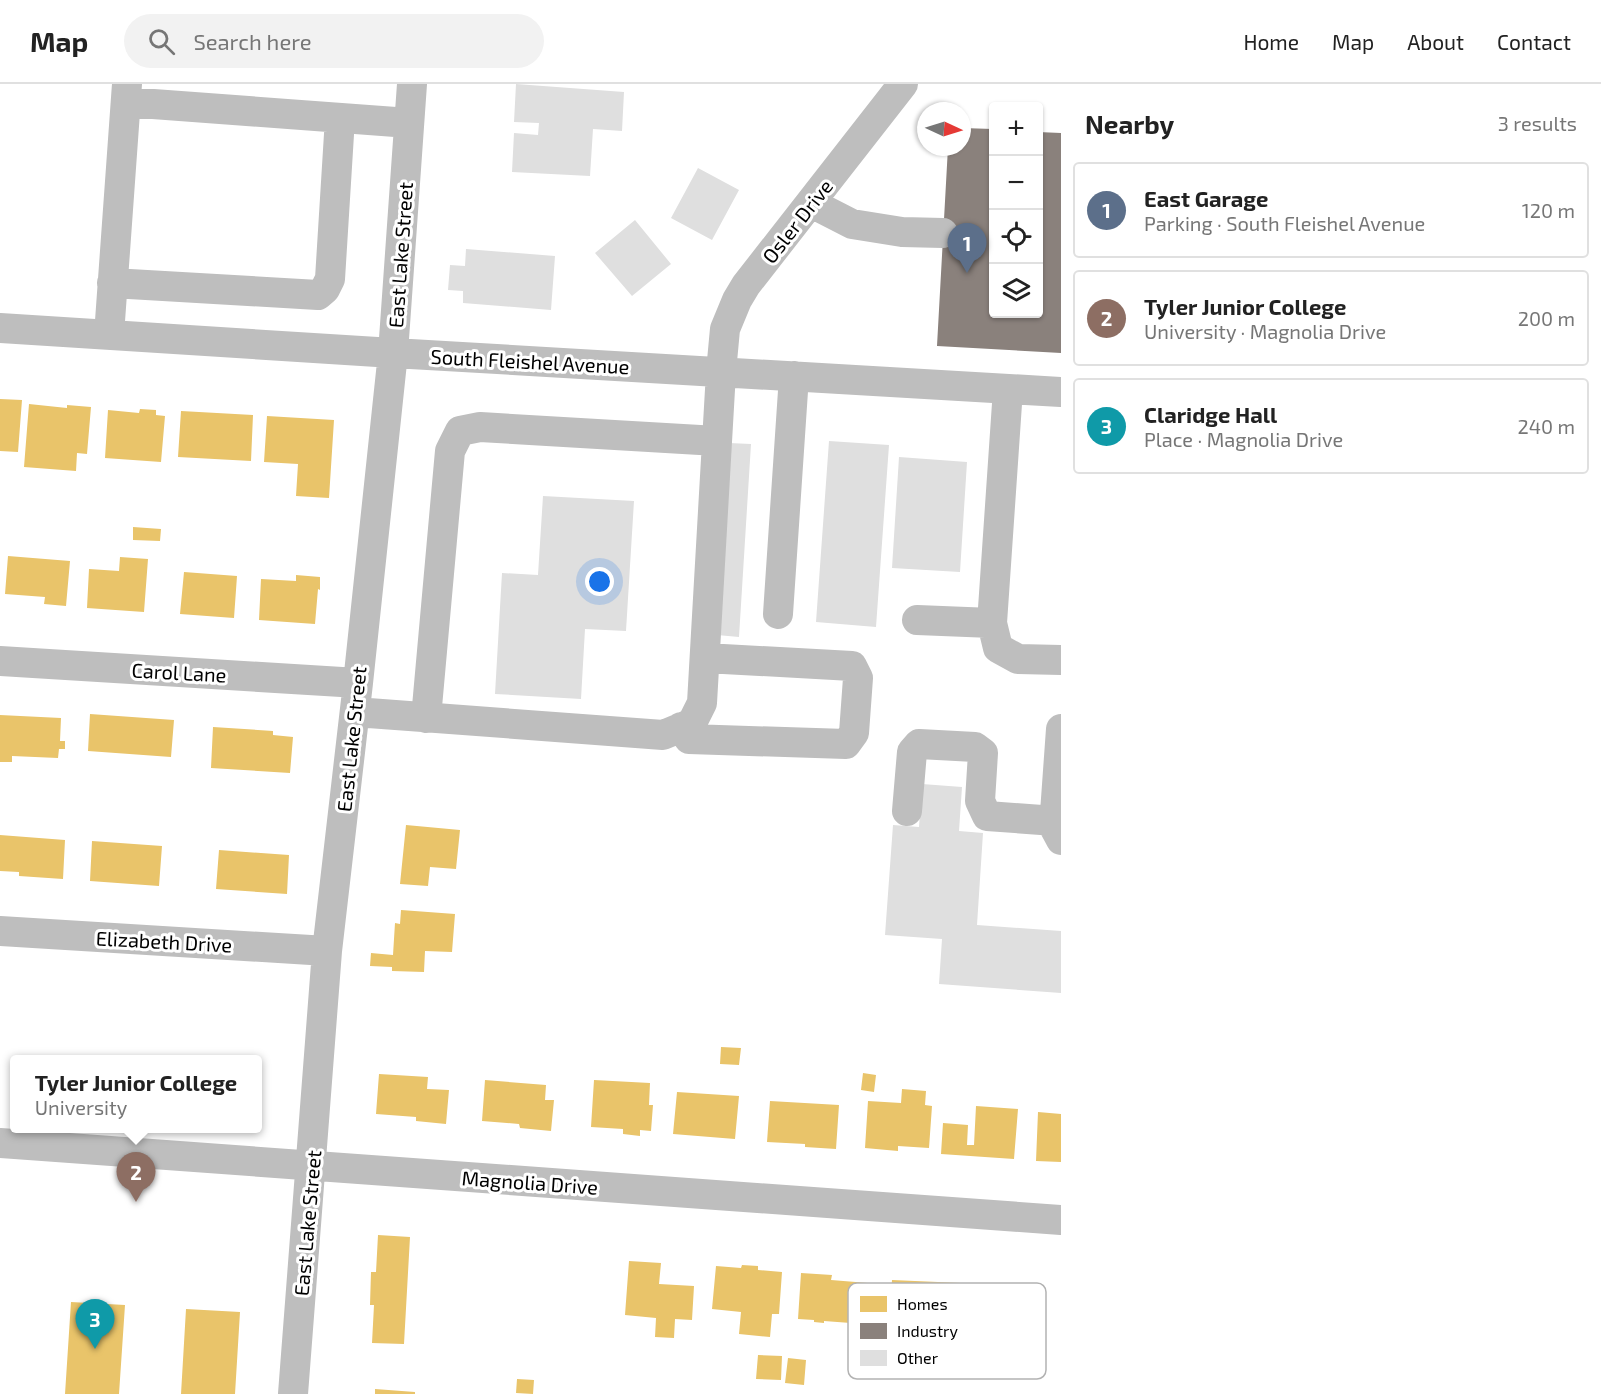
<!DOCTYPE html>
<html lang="en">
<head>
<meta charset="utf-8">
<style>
  :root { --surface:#fff; --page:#f2f2f2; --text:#222; --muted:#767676; --line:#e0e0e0; --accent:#595959 }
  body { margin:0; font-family:"Exo 2",sans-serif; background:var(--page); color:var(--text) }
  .controls { position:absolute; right:18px; top:18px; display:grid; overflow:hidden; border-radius:6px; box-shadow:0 2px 4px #0004 }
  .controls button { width:54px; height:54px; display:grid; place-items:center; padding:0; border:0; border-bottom:2px solid var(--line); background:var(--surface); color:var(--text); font:30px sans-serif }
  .compass { position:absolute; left:917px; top:18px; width:54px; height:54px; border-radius:50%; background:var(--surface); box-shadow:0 2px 4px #0004; rotate:94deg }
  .you { position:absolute; left:600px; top:498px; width:21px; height:21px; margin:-15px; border:4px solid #fff; border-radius:50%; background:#1a73e8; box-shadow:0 0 0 9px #1a73e833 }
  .badge { display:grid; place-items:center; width:39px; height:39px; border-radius:50%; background:var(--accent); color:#fff; font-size:20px; font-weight:700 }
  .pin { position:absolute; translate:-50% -50px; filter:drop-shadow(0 2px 3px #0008) }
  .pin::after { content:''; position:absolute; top:32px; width:21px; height:18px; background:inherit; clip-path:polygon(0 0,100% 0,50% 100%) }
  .popup { position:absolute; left:10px; top:971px; width:252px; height:78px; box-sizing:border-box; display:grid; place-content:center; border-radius:6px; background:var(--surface); filter:drop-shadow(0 2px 4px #0005); font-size:20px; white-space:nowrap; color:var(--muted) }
  .popup b { font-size:22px; color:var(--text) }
  .popup::after { content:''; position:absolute; left:50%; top:100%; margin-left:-12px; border:12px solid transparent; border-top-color:var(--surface) }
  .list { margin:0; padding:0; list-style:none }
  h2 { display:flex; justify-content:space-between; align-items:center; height:78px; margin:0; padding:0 24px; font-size:26px }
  h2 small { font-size:20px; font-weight:400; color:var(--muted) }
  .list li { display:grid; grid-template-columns:39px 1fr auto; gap:18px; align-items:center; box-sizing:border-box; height:96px; margin:0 12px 12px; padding:0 12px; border:2px solid var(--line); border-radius:6px }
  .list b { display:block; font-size:22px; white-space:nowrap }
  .list p { margin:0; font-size:20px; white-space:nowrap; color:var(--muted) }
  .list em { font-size:20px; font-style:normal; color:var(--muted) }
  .icon { flex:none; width:33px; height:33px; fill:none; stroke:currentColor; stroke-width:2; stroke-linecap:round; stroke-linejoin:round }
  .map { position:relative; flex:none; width:1061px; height:1310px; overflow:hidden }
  header { display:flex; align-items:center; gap:36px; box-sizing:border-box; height:84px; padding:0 30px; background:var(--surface); border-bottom:2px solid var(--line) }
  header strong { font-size:28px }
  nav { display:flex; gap:33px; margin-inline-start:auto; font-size:21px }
  .search { width:420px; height:54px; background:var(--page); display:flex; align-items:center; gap:15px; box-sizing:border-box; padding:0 21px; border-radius:33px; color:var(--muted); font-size:22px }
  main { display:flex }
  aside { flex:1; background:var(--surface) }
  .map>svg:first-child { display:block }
  .homes { fill:#e9c46a }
  .industry { fill:#8a817c }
  .building { fill:#dfdfdf }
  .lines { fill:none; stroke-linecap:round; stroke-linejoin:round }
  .minor { stroke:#bebebe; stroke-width:30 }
  .labels { text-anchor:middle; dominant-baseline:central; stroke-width:6; stroke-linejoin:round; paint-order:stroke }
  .street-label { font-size:20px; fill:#000; stroke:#fff }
  .key { fill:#fff; stroke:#b2b2b2; stroke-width:1.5 }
  .key-label { font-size:16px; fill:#000 }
</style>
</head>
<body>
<header>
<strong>Map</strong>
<div class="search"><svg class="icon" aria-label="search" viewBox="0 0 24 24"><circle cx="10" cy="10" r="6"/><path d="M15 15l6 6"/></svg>Search here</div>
<nav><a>Home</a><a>Map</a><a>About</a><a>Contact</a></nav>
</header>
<main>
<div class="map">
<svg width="1061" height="1310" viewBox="0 0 1061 1310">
  <rect width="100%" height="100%" fill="#fff"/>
  <path class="homes" d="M 0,315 L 22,316 L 18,368 L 0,367 Z
    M 29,320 L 67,324 L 67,321 L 91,323 L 87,370 L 77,369 L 76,387 L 24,383 Z
    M 140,325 L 156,326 L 156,331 L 165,332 L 161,378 L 105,374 L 108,326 L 139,329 Z
    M 181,327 L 253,331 L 251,377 L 178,373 Z
    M 267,332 L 334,336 L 329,414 L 296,412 L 298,380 L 264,378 Z
    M 133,443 L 161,445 L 160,457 L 133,456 Z
    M 8,472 L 70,477 L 66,522 L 44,520 L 45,513 L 5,510 Z
    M 120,473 L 148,475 L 144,528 L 87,524 L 89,485 L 119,487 Z
    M 184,488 L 237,492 L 234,534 L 180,530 Z
    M 296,491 L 320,493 L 320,506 L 318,505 L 315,540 L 259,536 L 261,495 L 296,497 Z
    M 90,630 L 174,636 L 171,673 L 88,667 Z
    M 0,631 L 61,634 L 60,657 L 65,657 L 65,665 L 59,665 L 58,674 L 12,672 L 12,678 L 0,678 Z
    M 213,643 L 273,647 L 273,651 L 293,653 L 290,689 L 211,684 Z
    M 406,741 L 460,746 L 456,785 L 430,783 L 428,802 L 400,800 Z
    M 0,751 L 65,756 L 63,795 L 19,792 L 19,788 L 0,787 Z
    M 92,757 L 162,762 L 159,802 L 90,797 Z
    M 219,766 L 289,771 L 287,810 L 216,805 Z
    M 401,826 L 455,830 L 452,868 L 425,867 L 424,888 L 392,887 L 392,883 L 370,882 L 371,869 L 393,871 L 395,839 L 400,840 Z
    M 721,963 L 741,964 L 739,981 L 720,980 Z
    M 863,989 L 876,991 L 874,1008 L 861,1006 Z
    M 379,990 L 428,993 L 427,1005 L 449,1006 L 446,1040 L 416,1037 L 416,1033 L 376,1030 Z
    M 485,996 L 546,1001 L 545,1016 L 554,1016 L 551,1047 L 520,1044 L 519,1040 L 482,1037 Z
    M 594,996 L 650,999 L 649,1021 L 653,1021 L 651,1047 L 640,1046 L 640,1052 L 623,1050 L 623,1045 L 591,1043 Z
    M 902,1005 L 926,1007 L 925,1021 L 932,1022 L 929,1064 L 898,1062 L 898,1067 L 865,1064 L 868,1017 L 901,1019 Z
    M 677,1008 L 739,1012 L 735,1055 L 673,1050 Z
    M 770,1017 L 839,1021 L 836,1065 L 805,1063 L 805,1060 L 767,1058 Z
    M 976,1022 L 1018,1025 L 1014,1075 L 941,1070 L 943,1039 L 968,1041 L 967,1061 L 974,1061 Z
    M 1038,1028 L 1061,1030 L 1061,1078 L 1036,1077 Z
    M 378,1151 L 410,1153 L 404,1260 L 372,1259 L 374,1221 L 370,1221 L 371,1188 L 376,1188 Z
    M 629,1177 L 661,1179 L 659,1200 L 694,1202 L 692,1236 L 675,1235 L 674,1254 L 655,1253 L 656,1234 L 625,1231 Z
    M 742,1181 L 758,1182 L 758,1186 L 782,1188 L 779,1230 L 772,1230 L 770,1253 L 739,1250 L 741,1228 L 712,1225 L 716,1182 L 741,1184 Z
    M 801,1189 L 832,1191 L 831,1196 L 868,1199 L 864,1240 L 824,1237 L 824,1239 L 814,1238 L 814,1236 L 798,1235 Z
    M 892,1196 L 961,1199 L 958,1243 L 889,1238 Z
    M 71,1218 L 125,1221 L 119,1310 L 65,1310 Z
    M 186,1225 L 240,1228 L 235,1310 L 181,1310 Z
    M 758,1271 L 782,1272 L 781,1296 L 756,1295 Z
    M 788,1274 L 806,1276 L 804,1301 L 785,1299 Z
    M 517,1295 L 534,1296 L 533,1310 L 516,1309 Z
    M 375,1305 L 415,1308 L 415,1310 L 375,1310 Z"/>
  <path class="industry" d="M 962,44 L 993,45 L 993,230 L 1038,230 L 1038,48 L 1061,49 L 1061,269 L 937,262 L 948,63 L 962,63 Z"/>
  <path class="building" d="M 516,0 L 624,8 L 622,47 L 593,45 L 590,92 L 512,88 L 514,49 L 538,51 L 539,39 L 514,38 Z
    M 698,84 L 739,106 L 712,156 L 671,134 Z
    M 635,136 L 671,180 L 632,212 L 595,169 Z
    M 466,165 L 555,172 L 551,226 L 463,219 L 463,207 L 448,206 L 450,181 L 465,182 Z
    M 829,357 L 889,361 L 876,543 L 816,538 Z
    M 729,359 L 751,360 L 739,553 L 717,551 Z
    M 899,373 L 967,378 L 960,488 L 892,484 Z
    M 543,412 L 634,417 L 626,547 L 585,545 L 581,615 L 495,610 L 502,489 L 538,491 Z
    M 922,700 L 962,703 L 959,747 L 983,749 L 977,841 L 1061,847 L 1061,909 L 939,900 L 942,855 L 885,851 L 893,741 L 919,743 Z"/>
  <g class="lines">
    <path class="minor" d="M 126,18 L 409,39
      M 811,119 L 852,140 L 902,148 L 943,149
      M 112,199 L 318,211 L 325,205 L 330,195 L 340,34
      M 0,244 L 393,269 L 1061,308
      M 109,251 L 127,0
      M 778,530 L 794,292
      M 917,536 L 992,539 L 1008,305
      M 992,539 L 998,564 L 1018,575 L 1061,576
      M 0,577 L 358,599
      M 355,628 L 663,651 L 692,639 L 702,619 L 721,288 L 725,245 L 737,216 L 746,201 L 903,0
      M 426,634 L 450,367 L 460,347 L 480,343 L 717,357
      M 681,643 L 689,655 L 846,660 L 854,649 L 858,594 L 852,582 L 705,574
      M 1061,645 L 1054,743 L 1061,756
      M 907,727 L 912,668 L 919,660 L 975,663 L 983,669 L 980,717 L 987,732 L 1055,737
      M 0,847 L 327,867
      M 0,1059 L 1061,1136
      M 293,1310 L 327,867 L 358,599 L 393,269 L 412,0"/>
  </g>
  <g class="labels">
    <g class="street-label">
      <text transform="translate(797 137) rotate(-52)">Osler Drive</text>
      <text transform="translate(400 171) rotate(-86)">East Lake Street</text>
      <text transform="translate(530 277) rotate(3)">South Fleishel Avenue</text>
      <text transform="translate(179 588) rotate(3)">Carol Lane</text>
      <text transform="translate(351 655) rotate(-84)">East Lake Street</text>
      <text transform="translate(164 857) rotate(3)">Elizabeth Drive</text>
      <text transform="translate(530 1098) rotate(4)">Magnolia Drive</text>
      <text transform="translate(307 1139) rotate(-85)">East Lake Street</text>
    </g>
  </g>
  <rect x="848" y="1199" width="198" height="96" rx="9" class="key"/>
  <rect x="860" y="1212" width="27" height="16" fill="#e9c46a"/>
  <rect x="860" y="1239" width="27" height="16" fill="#8a817c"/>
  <rect x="860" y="1266" width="27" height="16" fill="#dfdfdf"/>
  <g class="key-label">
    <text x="897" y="1226">Homes</text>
    <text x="897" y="1253">Industry</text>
    <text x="897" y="1280">Other</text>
  </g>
</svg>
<div class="controls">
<button>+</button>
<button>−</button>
<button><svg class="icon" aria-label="locate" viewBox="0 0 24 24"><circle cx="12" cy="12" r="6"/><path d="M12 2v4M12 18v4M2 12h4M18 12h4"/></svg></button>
<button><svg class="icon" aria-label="layers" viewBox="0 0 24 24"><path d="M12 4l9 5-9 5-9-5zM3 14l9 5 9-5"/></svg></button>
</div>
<svg class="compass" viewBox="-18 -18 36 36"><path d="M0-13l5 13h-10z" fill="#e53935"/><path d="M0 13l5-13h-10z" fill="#767676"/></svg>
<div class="you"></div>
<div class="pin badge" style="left:967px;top:189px;background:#5c6f8a">1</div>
<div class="pin badge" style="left:136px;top:1118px;background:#8d6e63">2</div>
<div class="popup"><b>Tyler Junior College</b>University</div>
<div class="pin badge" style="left:95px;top:1265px;background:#0f9aa8">3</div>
</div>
<aside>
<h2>Nearby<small>3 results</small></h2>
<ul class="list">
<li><span class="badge" style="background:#5c6f8a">1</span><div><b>East Garage</b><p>Parking · South Fleishel Avenue</p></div><em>120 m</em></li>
<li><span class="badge" style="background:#8d6e63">2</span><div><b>Tyler Junior College</b><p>University · Magnolia Drive</p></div><em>200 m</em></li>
<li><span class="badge" style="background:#0f9aa8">3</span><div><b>Claridge Hall</b><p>Place · Magnolia Drive</p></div><em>240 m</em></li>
</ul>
</aside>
</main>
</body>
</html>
